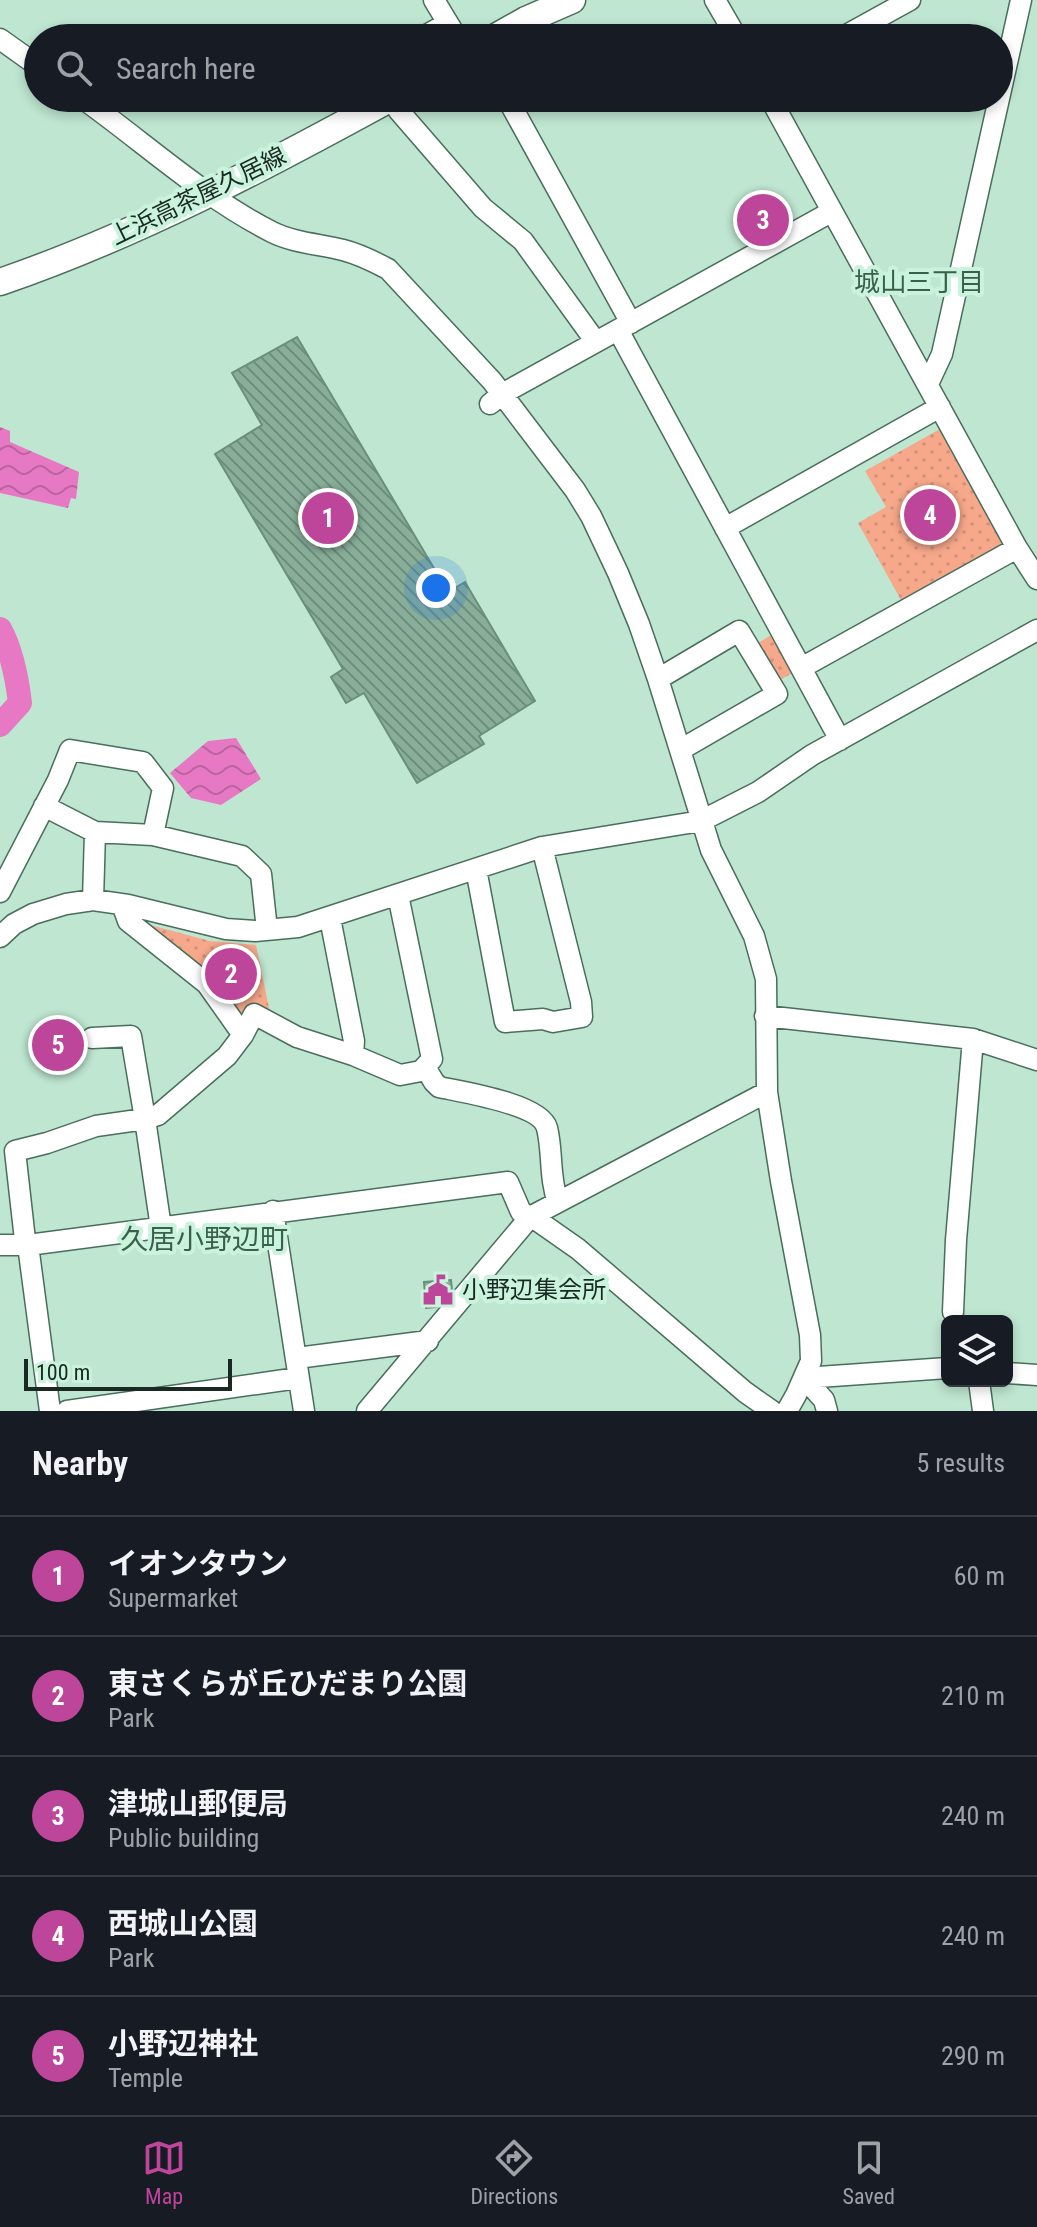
<!DOCTYPE html>
<html lang="en">
<head>
<meta charset="utf-8">
<style>
  :root { --surface:#171b24; --page:#242831; --text:#f1f3f6; --muted:#9ea1a6; --line:#363941; --accent:#bd459a }
  body { margin:0; font-family:"Roboto Condensed","Noto Sans JP",sans-serif; background:var(--page); color:var(--text) }
  .controls { position:absolute; right:24px; bottom:24px; display:grid; overflow:hidden; border-radius:12px; box-shadow:0 4px 12px #0003 }
  .controls button { width:72px; height:72px; display:grid; place-items:center; padding:0; border:0; border-bottom:2px solid var(--line); background:var(--surface); color:var(--text); font:40px sans-serif }
  .scale { position:absolute; left:24px; bottom:20px; width:208px; box-sizing:border-box; padding-left:8px; border:4px solid #1a2921; border-top:0; font-size:22px; line-height:28px; white-space:nowrap; color:#1a2921; -webkit-text-stroke:6px #caf3dd; paint-order:stroke }
  .you { position:absolute; left:436px; top:588px; width:28px; height:28px; margin:-20px; border:6px solid #fff; border-radius:50%; background:#1a73e8; box-shadow:0 0 0 12px #1a73e833 }
  .badge { display:grid; place-items:center; width:52px; height:52px; border-radius:50%; background:var(--accent); color:#fff; font-size:26px; font-weight:700 }
  .pin { position:absolute; translate:-50% -50%; border:4px solid #fff; box-shadow:0 2px 8px #0006 }
  .list { margin:0; padding:0; list-style:none }
  h2 { display:flex; justify-content:space-between; align-items:center; height:104px; margin:0; padding:0 32px; font-size:34px }
  h2 small { font-size:26px; font-weight:400; color:var(--muted) }
  .list li { display:grid; grid-template-columns:52px 1fr auto; gap:24px; align-items:center; box-sizing:border-box; height:120px; padding:0 32px; border-top:2px solid var(--line) }
  .list b { display:block; font-size:30px; white-space:nowrap }
  .list p { margin:0; font-size:26px; white-space:nowrap; color:var(--muted) }
  .list em { font-size:26px; font-style:normal; color:var(--muted) }
  .icon { flex:none; width:44px; height:44px; fill:none; stroke:currentColor; stroke-width:2; stroke-linecap:round; stroke-linejoin:round }
  .map { position:relative; flex:none; width:1037px; height:1411px; overflow:hidden }
  .search { position:absolute; background:var(--surface); box-shadow:0 4px 12px #0003; left:24px; right:24px; top:24px; height:88px; display:flex; align-items:center; gap:20px; box-sizing:border-box; padding:0 28px; border-radius:44px; color:var(--muted); font-size:30px }
  .sheet { height:704px; background:var(--surface) }
  nav { display:flex; justify-content:space-around; align-items:center; box-sizing:border-box; height:112px; border-top:2px solid var(--line); background:var(--surface); font-size:22px; color:var(--muted) }
  nav a { display:grid; justify-items:center; gap:4px }
  nav .on { color:var(--accent) }
  .map>svg:first-child { display:block }
  .park { fill:url(#park-dots) }
  .water { fill:url(#water-waves) }
  .lines { fill:none; stroke-linecap:round; stroke-linejoin:round }
  .river { stroke:#e779c4; stroke-width:24 }
  .building { fill:url(#building-back-hatch); stroke:#698f7b; stroke-width:2 }
  .minor-casing { stroke:#496e5b; stroke-width:23 }
  .major-casing { stroke:#496e5b; stroke-width:29 }
  .minor { stroke:#fff; stroke-width:20 }
  .major { stroke:#fff; stroke-width:26 }
  .labels { text-anchor:middle; dominant-baseline:central; stroke-width:8; stroke-linejoin:round; paint-order:stroke }
  .street-label { font-size:24px; fill:#1a2921; stroke:#caf3dd }
  .poi-label { font-size:24px; fill:#1a2921; stroke:#caf3dd; text-anchor:start }
  .neighbourhood-label { font-size:26px; fill:#3a5f4c; stroke:#caf3dd }
  .quarter-label { font-size:28px; fill:#3a5f4c; stroke:#caf3dd }
</style>
</head>
<body>
<div class="map">
<svg width="1037" height="1411" viewBox="0 0 1037 1411">
  <defs>
    <pattern id="park-dots" width="8" height="8" patternUnits="userSpaceOnUse" patternTransform="scale(2)"><rect width="8" height="8" fill="#f7a88b"/><path d="M2 2h.1M6 6h.1" fill="none" stroke="#d39178" stroke-width="1.8" stroke-linecap="round"/></pattern>
    <pattern id="water-waves" width="16" height="10" patternUnits="userSpaceOnUse" patternTransform="scale(2)"><rect width="16" height="10" fill="#e779c4"/><path d="M0 5q4-4 8 0t8 0" fill="none" stroke="#ba639f"/></pattern>
    <pattern id="building-back-hatch" width="6" height="6" patternUnits="userSpaceOnUse" patternTransform="scale(2)"><rect width="6" height="6" fill="#88ae99"/><path d="M-1 5l2 2M0 0l6 6M5-1l2 2" fill="none" stroke="#6e8e7c"/></pattern>
  </defs>
  <rect width="100%" height="100%" fill="#bee6d0"/>
  <path class="park" d="M 940,429 L 1006,544 L 909,602 L 901,600 L 858,523 L 886,507 L 865,471 Z
    M 776,632 L 797,670 L 777,682 L 755,645 Z
    M 135,921 L 210,941 L 256,945 L 271,1018 L 244,1021 Z"/>
  <path class="water" d="M 0,427 L 10,431 L 10,442 L 79,472 L 76,499 L 71,498 L 68,508 L 0,493 Z
    M 236,738 L 261,779 L 221,805 L 191,798 L 170,773 L 208,741 Z"/>
  <g class="lines">
    <path class="river" d="M 0,629 C 12,651 17,678 20,703 L 0,725"/>
  </g>
  <path class="building" d="M 297,337 L 448,592 L 465,582 L 535,701 L 479,736 L 484,744 L 417,783 L 364,693 L 346,703 L 331,677 L 343,669 L 215,454 L 262,425 L 232,373 Z
    M 451,1280 L 452,1290 L 437,1307 L 426,1308 L 424,1282 Z"/>
  <g class="lines">
    <g class="minor-casing">
      <path id="minor" d="M 434,0 L 457,38
        M 715,0 L 737,38
        M 421,38 L 448,23
        M 841,38 L 910,0
        M 0,39 L 38,66
        M 82,98 C 145,143 203,197 272,232 C 294,243 319,244 343,250 C 359,254 373,261 388,269 L 492,381 L 502,394 L 490,404
        M 391,98 L 399,111 L 483,208 L 523,241 L 596,342
        M 507,98 L 631,323
        M 770,98 L 1017,548 L 1037,579
        M 618,330 L 840,740
        M 928,384 L 942,354 L 1021,0
        M 725,528 L 940,407
        M 801,668 L 1017,548
        M 658,679 L 739,631 L 777,694 L 680,750
        M 44,806 L 95,832 L 153,835
        M 476,869 L 505,1022 L 543,1019 L 553,1022 L 582,1017 L 581,1002 L 542,847
        M 0,892 L 58,780 L 70,750 L 143,762 L 163,788 L 153,835 L 242,856 L 261,874 L 267,930
        M 93,900 L 95,832
        M 122,904 L 128,921 L 207,984 L 243,1035
        M 330,918 L 354,1041 L 353,1055 L 400,1075 L 421,1071 L 432,1059 L 398,895
        M 0,937 L 14,924 L 33,914 L 66,904 L 93,900 L 128,905 L 226,929 L 255,931 L 298,927 L 542,847 L 701,821 L 758,792 L 812,755 L 1037,630
        M 765,1016 L 973,1039 L 956,1240 L 953,1312
        M 973,1039 L 1037,1060
        M 425,1067 L 434,1082 L 439,1087 C 462,1092 541,1104 547,1128 C 553,1152 549,1178 558,1202
        M 273,1211 L 304,1411
        M 161,1228 L 145,1119 L 158,1115 L 227,1056 L 243,1035 L 254,1014 L 297,1037 L 353,1055
        M 0,1245 L 28,1245 L 25,1240 L 15,1151 L 47,1143 L 96,1126 L 145,1119 L 131,1036 L 92,1038
        M 297,1358 L 428,1341
        M 1007,1373 L 1037,1375
        M 804,1378 L 947,1368
        M 804,1378 L 824,1400 L 827,1411
        M 979,1381 L 983,1411
        M 50,1411 L 28,1245 L 508,1182 L 521,1212 L 538,1221 L 578,1249 L 745,1392 L 772,1411
        M 67,1411 L 298,1378
        M 367,1411 L 530,1217 L 767,1092
        M 787,1411 L 796,1395 L 811,1361 L 810,1335 L 781,1181 L 767,1092 L 766,979 L 754,936 L 711,850 L 658,679 L 639,624 L 618,573 L 591,516 L 575,490 L 502,394 L 831,212"/>
    </g>
    <g class="major-casing">
      <path id="major" d="M 494,38 L 526,20 L 572,0
        M 0,282 C 137,235 265,167 391,98"/>
    </g>
    <use href="#minor" class="minor"/>
    <use href="#major" class="major"/>
  </g>
  <defs>
    <g id="civic-bare" transform="scale(2.4)"><path d="M-.6-6.5H3V-4.5H.6V-3L4-1V1h2V6H-6V1h2V-1L-.6-3ZM-1.2 2.5V6h2.4V2.5Z" fill="#bd459a" stroke="#caf3dd" stroke-width="2.5" paint-order="stroke"/></g>
  </defs>
  <g fill-rule="evenodd">
    <use href="#civic-bare" x="438" y="1290"/>
  </g>
  <g class="labels">
    <g class="street-label">
      <text transform="translate(198 196) rotate(-26)">上浜高茶屋久居線</text>
    </g>
    <g class="poi-label">
      <text x="462" y="1290">小野辺集会所</text>
    </g>
    <g class="neighbourhood-label">
      <text x="919" y="282">城山三丁目</text>
    </g>
    <g class="quarter-label">
      <text x="204" y="1239">久居小野辺町</text>
    </g>
  </g>
</svg>
<div class="controls">
<button><svg class="icon" aria-label="layers" viewBox="0 0 24 24"><path d="M12 4l9 5-9 5-9-5zM3 14l9 5 9-5"/></svg></button>
</div>
<div class="scale">100 m</div>
<div class="you"></div>
<div class="pin badge" style="left:328px;top:518px">1</div>
<div class="pin badge" style="left:231px;top:974px">2</div>
<div class="pin badge" style="left:763px;top:220px">3</div>
<div class="pin badge" style="left:930px;top:515px">4</div>
<div class="pin badge" style="left:58px;top:1045px">5</div>
<div class="search"><svg class="icon" aria-label="search" viewBox="0 0 24 24"><circle cx="10" cy="10" r="6"/><path d="M15 15l6 6"/></svg>Search here</div>
</div>
<section class="sheet">
<h2>Nearby<small>5 results</small></h2>
<ul class="list">
<li><span class="badge">1</span><div><b>イオンタウン</b><p>Supermarket</p></div><em>60 m</em></li>
<li><span class="badge">2</span><div><b>東さくらが丘ひだまり公園</b><p>Park</p></div><em>210 m</em></li>
<li><span class="badge">3</span><div><b>津城山郵便局</b><p>Public building</p></div><em>240 m</em></li>
<li><span class="badge">4</span><div><b>西城山公園</b><p>Park</p></div><em>240 m</em></li>
<li><span class="badge">5</span><div><b>小野辺神社</b><p>Temple</p></div><em>290 m</em></li>
</ul>
</section>
<nav>
<a class="on"><svg class="icon" aria-label="map" viewBox="0 0 24 24"><path d="M3 6l6-2 6 2 6-2v14l-6 2-6-2-6 2zM9 4v14M15 6v14"/></svg>Map</a>
<a><svg class="icon" aria-label="directions" viewBox="0 0 24 24"><path d="M12 3l9 9-9 9-9-9zM9 14v-3h6M13 9l2 2-2 2"/></svg>Directions</a>
<a><svg class="icon" aria-label="saved" viewBox="0 0 24 24"><path d="M7 4h10v16l-5-4-5 4z"/></svg>Saved</a>
</nav>
</body>
</html>
